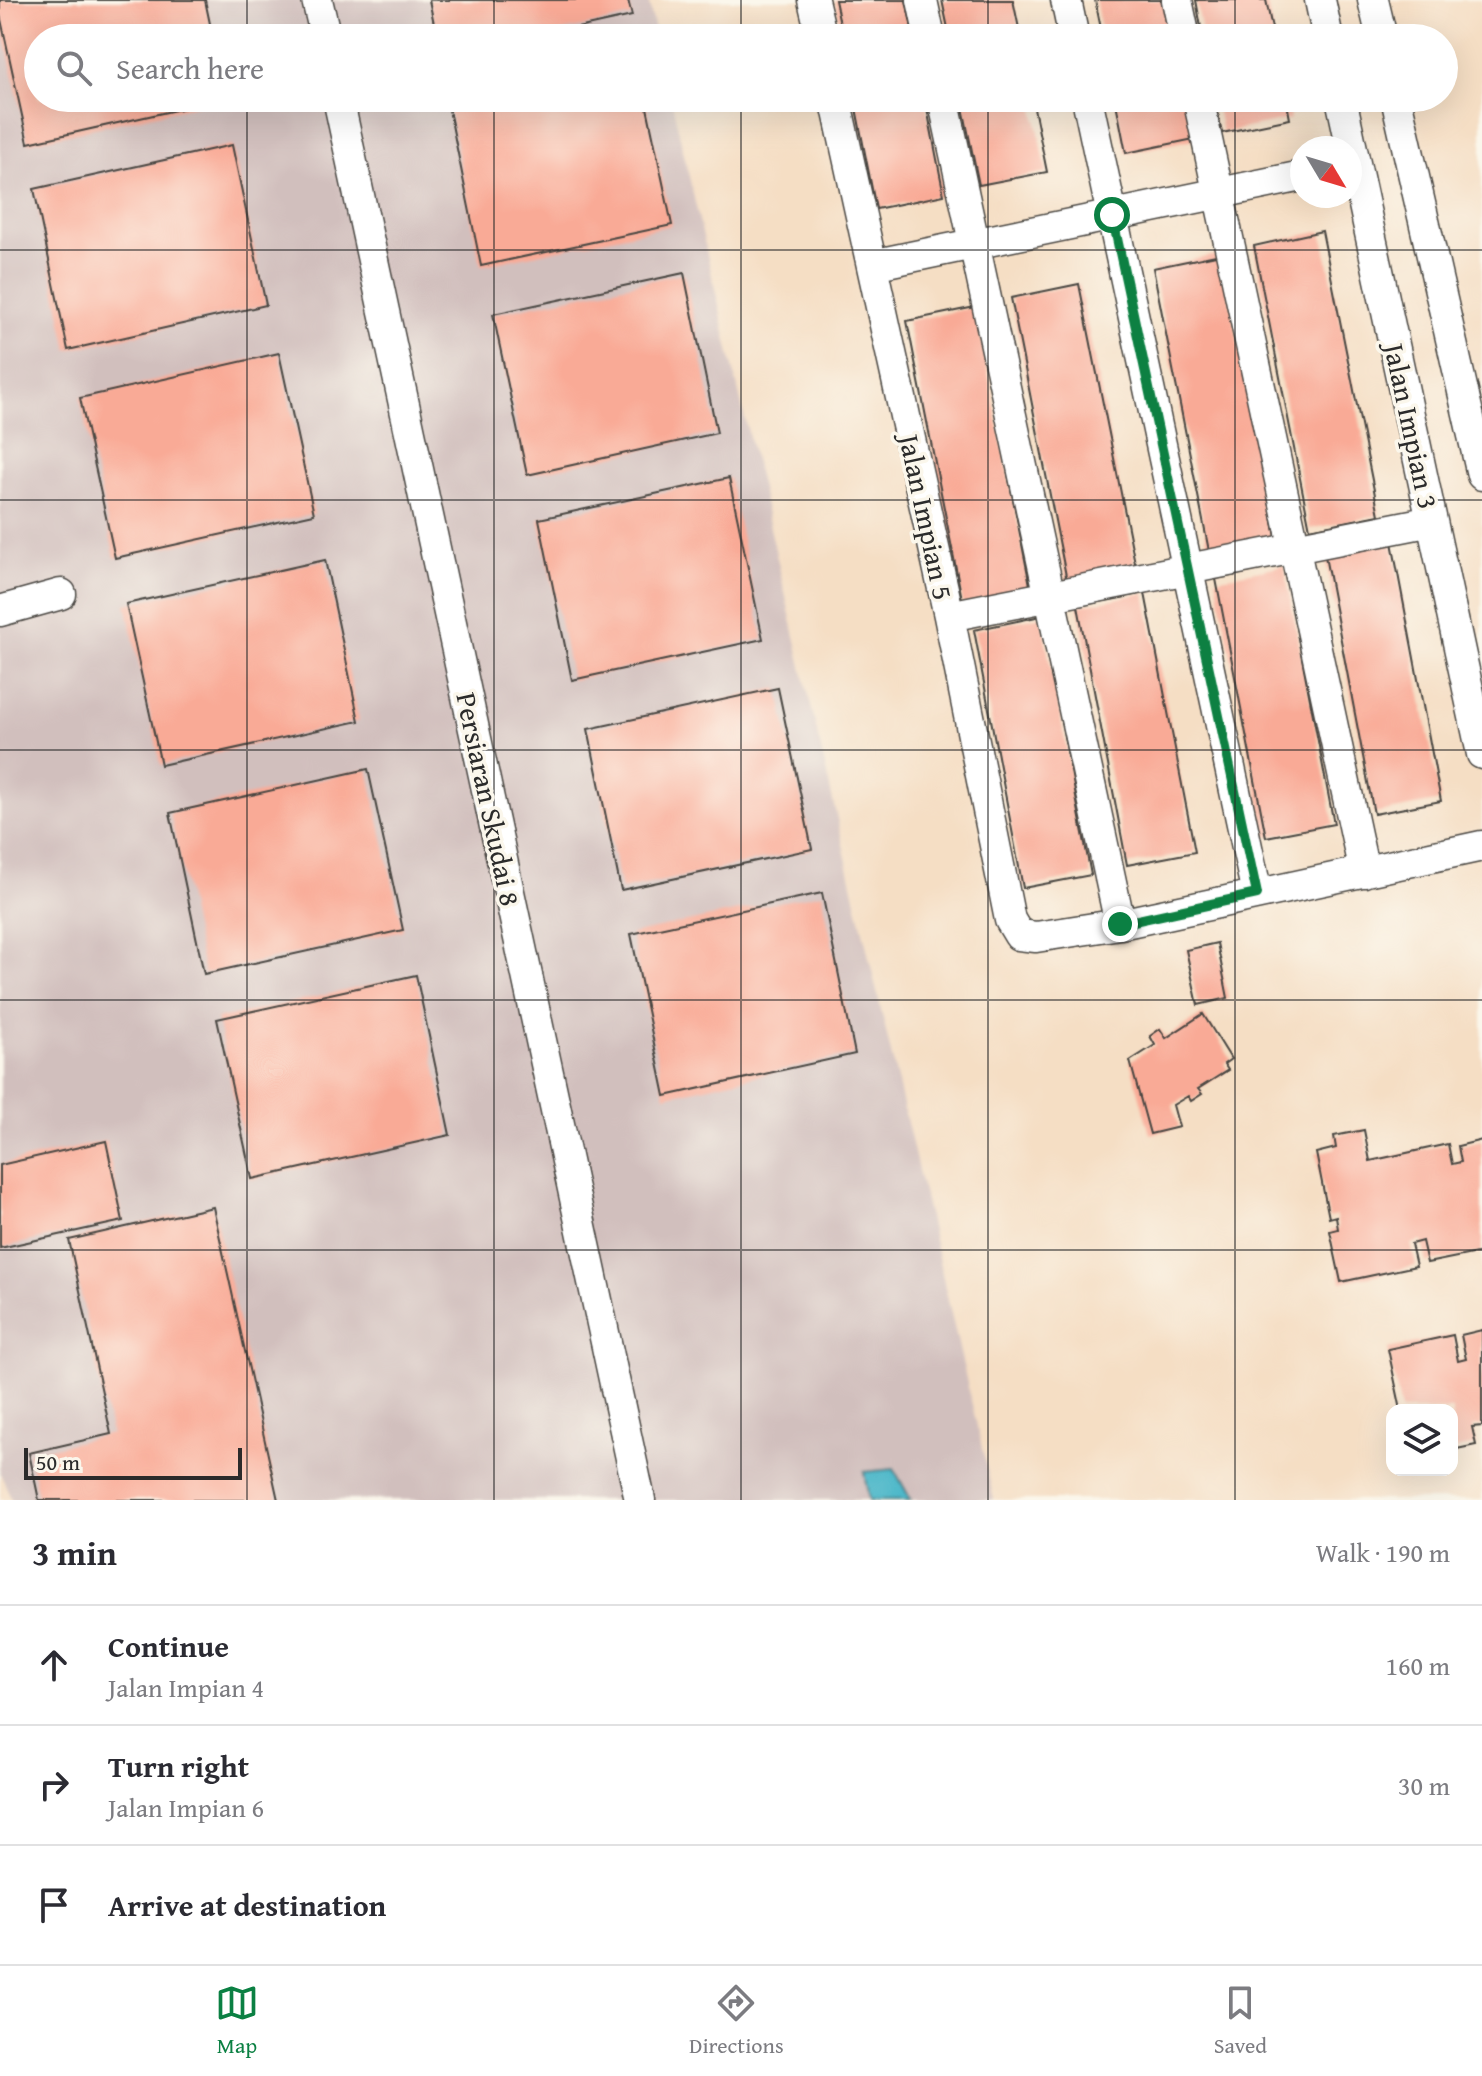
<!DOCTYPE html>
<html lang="en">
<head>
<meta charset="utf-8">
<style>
  :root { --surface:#fff; --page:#f2f2f3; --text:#2b2b33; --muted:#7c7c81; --line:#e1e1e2; --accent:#0b8043 }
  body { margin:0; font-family:"Gentium Book Plus",serif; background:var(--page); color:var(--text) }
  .controls { position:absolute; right:24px; bottom:24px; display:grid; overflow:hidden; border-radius:16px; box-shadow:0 8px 32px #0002 }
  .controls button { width:72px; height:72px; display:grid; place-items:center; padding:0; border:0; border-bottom:2px solid var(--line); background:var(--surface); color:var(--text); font:40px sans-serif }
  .compass { position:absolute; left:1290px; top:136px; width:72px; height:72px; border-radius:50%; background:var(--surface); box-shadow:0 8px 32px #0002; rotate:128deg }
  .scale { position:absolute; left:24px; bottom:20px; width:218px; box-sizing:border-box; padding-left:8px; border:4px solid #2b2b2b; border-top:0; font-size:22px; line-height:28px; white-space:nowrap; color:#2b2b2b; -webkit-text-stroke:6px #fbf7ec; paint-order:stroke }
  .stop { position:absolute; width:24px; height:24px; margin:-18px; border:6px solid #0b8043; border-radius:50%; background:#fff }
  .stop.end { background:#0b8043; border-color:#fff; box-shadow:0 2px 8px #0008 }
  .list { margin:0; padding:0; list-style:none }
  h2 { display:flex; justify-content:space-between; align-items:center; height:104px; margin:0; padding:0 32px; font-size:34px }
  h2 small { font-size:26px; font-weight:400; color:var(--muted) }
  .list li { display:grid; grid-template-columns:52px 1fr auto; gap:24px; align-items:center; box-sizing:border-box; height:120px; padding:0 32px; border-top:2px solid var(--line) }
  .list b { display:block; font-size:30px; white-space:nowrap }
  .list p { margin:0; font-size:26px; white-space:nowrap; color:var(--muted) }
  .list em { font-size:26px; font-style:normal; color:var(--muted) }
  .icon { flex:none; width:44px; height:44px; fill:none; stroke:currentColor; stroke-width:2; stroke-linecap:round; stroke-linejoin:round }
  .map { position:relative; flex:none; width:1482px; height:1500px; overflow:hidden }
  .search { position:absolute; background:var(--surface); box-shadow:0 8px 32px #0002; left:24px; right:24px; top:24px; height:88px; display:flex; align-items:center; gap:20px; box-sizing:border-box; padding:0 28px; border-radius:44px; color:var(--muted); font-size:30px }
  .sheet { height:464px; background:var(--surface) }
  nav { display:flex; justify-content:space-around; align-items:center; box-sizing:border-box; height:112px; border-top:2px solid var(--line); background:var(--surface); font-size:22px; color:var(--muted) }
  nav a { display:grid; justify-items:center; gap:4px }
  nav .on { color:var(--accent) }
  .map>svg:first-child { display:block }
  .industrial { fill:#d1bfbd }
  .water { fill:#4cb7c9; stroke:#3c717a; stroke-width:2 }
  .building { fill:#f9aa96 }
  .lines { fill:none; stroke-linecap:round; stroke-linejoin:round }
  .minor-casing { stroke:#494642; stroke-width:33 }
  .minor { stroke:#fff; stroke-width:30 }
  .route { stroke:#0b8043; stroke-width:10 }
  .grid { fill:none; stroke:#2b2b2b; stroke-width:2; stroke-opacity:0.55 }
  .labels { text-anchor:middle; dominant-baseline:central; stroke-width:7; stroke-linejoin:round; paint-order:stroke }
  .street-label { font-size:28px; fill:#2b2b2b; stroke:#fbf7ec }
</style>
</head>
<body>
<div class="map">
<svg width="1482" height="1500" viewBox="0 0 1482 1500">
  <rect width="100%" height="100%" fill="#fbf7ec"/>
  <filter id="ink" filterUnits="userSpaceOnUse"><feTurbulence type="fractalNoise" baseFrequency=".0125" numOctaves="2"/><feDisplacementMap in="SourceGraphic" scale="16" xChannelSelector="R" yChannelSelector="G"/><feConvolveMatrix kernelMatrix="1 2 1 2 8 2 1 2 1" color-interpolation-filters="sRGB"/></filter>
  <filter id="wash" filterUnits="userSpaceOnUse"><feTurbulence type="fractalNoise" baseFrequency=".006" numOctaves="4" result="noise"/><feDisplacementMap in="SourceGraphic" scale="32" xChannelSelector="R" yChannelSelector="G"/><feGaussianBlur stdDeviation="1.8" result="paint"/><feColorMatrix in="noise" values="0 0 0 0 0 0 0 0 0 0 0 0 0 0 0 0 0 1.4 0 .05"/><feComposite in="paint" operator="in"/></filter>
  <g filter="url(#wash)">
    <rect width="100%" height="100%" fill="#f5dec4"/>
    <path class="industrial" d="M 0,0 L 648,0 L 657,38 L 38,38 L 38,98 L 671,98 L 994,1500 L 12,1500 L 0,1473 Z"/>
    <path class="water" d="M 894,1469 L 911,1500 L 869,1500 L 864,1472 Z"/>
    <g id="blocks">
      <path class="building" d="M 0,0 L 205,0 L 213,38 L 38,38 L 38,98 L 225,99 L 28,143 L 0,15 Z
        M 429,0 L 628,0 L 632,16 L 532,38 L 437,38 Z
        M 835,0 L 906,0 L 914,38 L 843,38 Z
        M 942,0 L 1013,0 L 1021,38 L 950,38 Z
        M 1095,0 L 1166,0 L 1174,38 L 1103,38 Z
        M 1196,0 L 1266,0 L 1274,38 L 1203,38 Z
        M 478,98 L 645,98 L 672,225 L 481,266 L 448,105 Z
        M 854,98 L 925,98 L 944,195 L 876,209 Z
        M 961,98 L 1032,98 L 1047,172 L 979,185 Z
        M 1115,98 L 1186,98 L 1194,139 L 1126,153 Z
        M 1215,98 L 1286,98 L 1290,119 L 1222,133 Z
        M 232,145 L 266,305 L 68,350 L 34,189 Z
        M 1322,231 L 1379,515 L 1310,529 L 1254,246 Z
        M 1221,254 L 1276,537 L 1209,551 L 1153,268 Z
        M 684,273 L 717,433 L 527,475 L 493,314 Z
        M 1079,284 L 1136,568 L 1067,581 L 1011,298 Z
        M 975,307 L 1031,590 L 963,604 L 907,321 Z
        M 279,353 L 314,514 L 115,558 L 80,398 Z
        M 729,478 L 763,639 L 572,680 L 539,519 Z
        M 1392,542 L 1441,801 L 1374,814 L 1325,556 Z
        M 325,560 L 359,721 L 161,765 L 126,604 Z
        M 1284,565 L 1334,824 L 1266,837 L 1216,579 Z
        M 1145,593 L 1195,852 L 1127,865 L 1078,606 Z
        M 1041,616 L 1091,875 L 1023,888 L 974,630 Z
        M 778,688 L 812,849 L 621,890 L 588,729 Z
        M 368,769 L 403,930 L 204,974 L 170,813 Z
        M 822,893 L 855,1054 L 665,1096 L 631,934 Z
        M 1217,943 L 1228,998 L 1198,1005 L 1186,950 Z
        M 416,975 L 450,1135 L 252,1179 L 217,1019 Z
        M 1203,1014 L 1231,1059 L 1224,1064 L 1228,1070 L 1198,1089 L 1202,1094 L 1191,1101 L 1188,1096 L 1173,1105 L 1179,1127 L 1150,1134 L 1130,1061 L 1155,1045 L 1150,1036 L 1160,1029 L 1166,1038 Z
        M 1364,1130 L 1370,1161 L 1448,1144 L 1452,1164 L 1461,1162 L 1458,1146 L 1482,1140 L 1482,1252 L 1427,1263 L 1422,1241 L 1411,1244 L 1416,1266 L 1341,1282 L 1330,1231 L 1338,1229 L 1336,1216 L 1329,1218 L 1316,1153 L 1336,1148 L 1334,1136 Z
        M 106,1141 L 123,1221 L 0,1248 L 0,1165 Z
        M 213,1207 L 278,1500 L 39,1500 L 29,1453 L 111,1434 L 69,1240 Z
        M 1482,1330 L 1482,1426 L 1472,1427 L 1476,1445 L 1452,1450 L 1452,1410 L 1401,1410 L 1388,1349 L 1453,1335 L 1458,1361 L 1466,1359 L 1461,1335 Z"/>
    </g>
  </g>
  <g filter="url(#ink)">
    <use href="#blocks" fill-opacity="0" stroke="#494642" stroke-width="2"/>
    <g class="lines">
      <g class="minor-casing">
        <path id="minor" d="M 317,0 L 326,38
          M 813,0 L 822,38
          M 922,0 L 930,38
          M 1066,0 L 1074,38
          M 1177,0 L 1185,38
          M 1320,0 L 1328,38
          M 1373,0 L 1382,38
          M 338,98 L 640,1500
          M 835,98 L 949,616 L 1010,920 L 1019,935 L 1036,937 L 1120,924 L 1482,846
          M 943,98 L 1120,924
          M 1087,98 L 1257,894
          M 1198,98 L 1364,872
          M 1341,98 L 1482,754
          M 1396,98 L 1482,475
          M 872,265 L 1302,176
          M 0,611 L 61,594
          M 949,616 L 1432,521"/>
      </g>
      <use href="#minor" class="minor"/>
    </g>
  </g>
  <g class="lines" filter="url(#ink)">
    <path class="route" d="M 1112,215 L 1257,894 L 1120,924"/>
  </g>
  <path class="grid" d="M 247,0 L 247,38M 494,0 L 494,38M 741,0 L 741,38M 988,0 L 988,38M 1235,0 L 1235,38M 247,98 L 247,1500M 494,98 L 494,1500M 741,98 L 741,1500M 988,98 L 988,1500M 1235,98 L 1235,1500M 0,250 L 1482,250M 0,500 L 1482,500M 0,750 L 1482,750M 0,1000 L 1482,1000M 0,1250 L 1482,1250"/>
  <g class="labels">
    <g class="street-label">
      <text transform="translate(1412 426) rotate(78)">Jalan Impian 3</text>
      <text transform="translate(927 517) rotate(78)">Jalan Impian 5</text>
      <text transform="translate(489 799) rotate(78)">Persiaran Skudai 8</text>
    </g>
  </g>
</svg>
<div class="controls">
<button><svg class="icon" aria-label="layers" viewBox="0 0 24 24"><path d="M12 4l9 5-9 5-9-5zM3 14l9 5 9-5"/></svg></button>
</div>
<svg class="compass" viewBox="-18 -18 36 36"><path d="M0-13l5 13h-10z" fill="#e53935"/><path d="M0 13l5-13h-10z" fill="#7c7c81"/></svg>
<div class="scale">50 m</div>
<div class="stop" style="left:1112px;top:215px"></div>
<div class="stop end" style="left:1120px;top:924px"></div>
<div class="search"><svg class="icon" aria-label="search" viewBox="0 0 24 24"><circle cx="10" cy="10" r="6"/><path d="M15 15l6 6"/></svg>Search here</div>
</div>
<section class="sheet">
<h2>3 min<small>Walk · 190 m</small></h2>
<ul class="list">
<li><svg class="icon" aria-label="ahead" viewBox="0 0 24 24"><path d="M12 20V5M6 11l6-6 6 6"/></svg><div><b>Continue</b><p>Jalan Impian 4</p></div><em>160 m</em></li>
<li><svg class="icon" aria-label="right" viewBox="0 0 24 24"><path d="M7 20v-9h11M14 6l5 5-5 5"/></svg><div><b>Turn right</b><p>Jalan Impian 6</p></div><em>30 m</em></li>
<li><svg class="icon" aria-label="arrive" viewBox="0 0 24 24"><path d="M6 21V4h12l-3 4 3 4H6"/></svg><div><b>Arrive at destination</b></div></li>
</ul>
</section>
<nav>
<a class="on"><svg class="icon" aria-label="map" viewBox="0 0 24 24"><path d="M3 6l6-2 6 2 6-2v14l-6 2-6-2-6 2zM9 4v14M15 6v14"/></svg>Map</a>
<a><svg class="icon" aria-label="directions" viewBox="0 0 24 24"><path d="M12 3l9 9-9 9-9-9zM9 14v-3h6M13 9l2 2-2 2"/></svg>Directions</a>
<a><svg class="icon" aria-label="saved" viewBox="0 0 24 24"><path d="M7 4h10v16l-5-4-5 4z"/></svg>Saved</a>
</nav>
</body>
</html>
